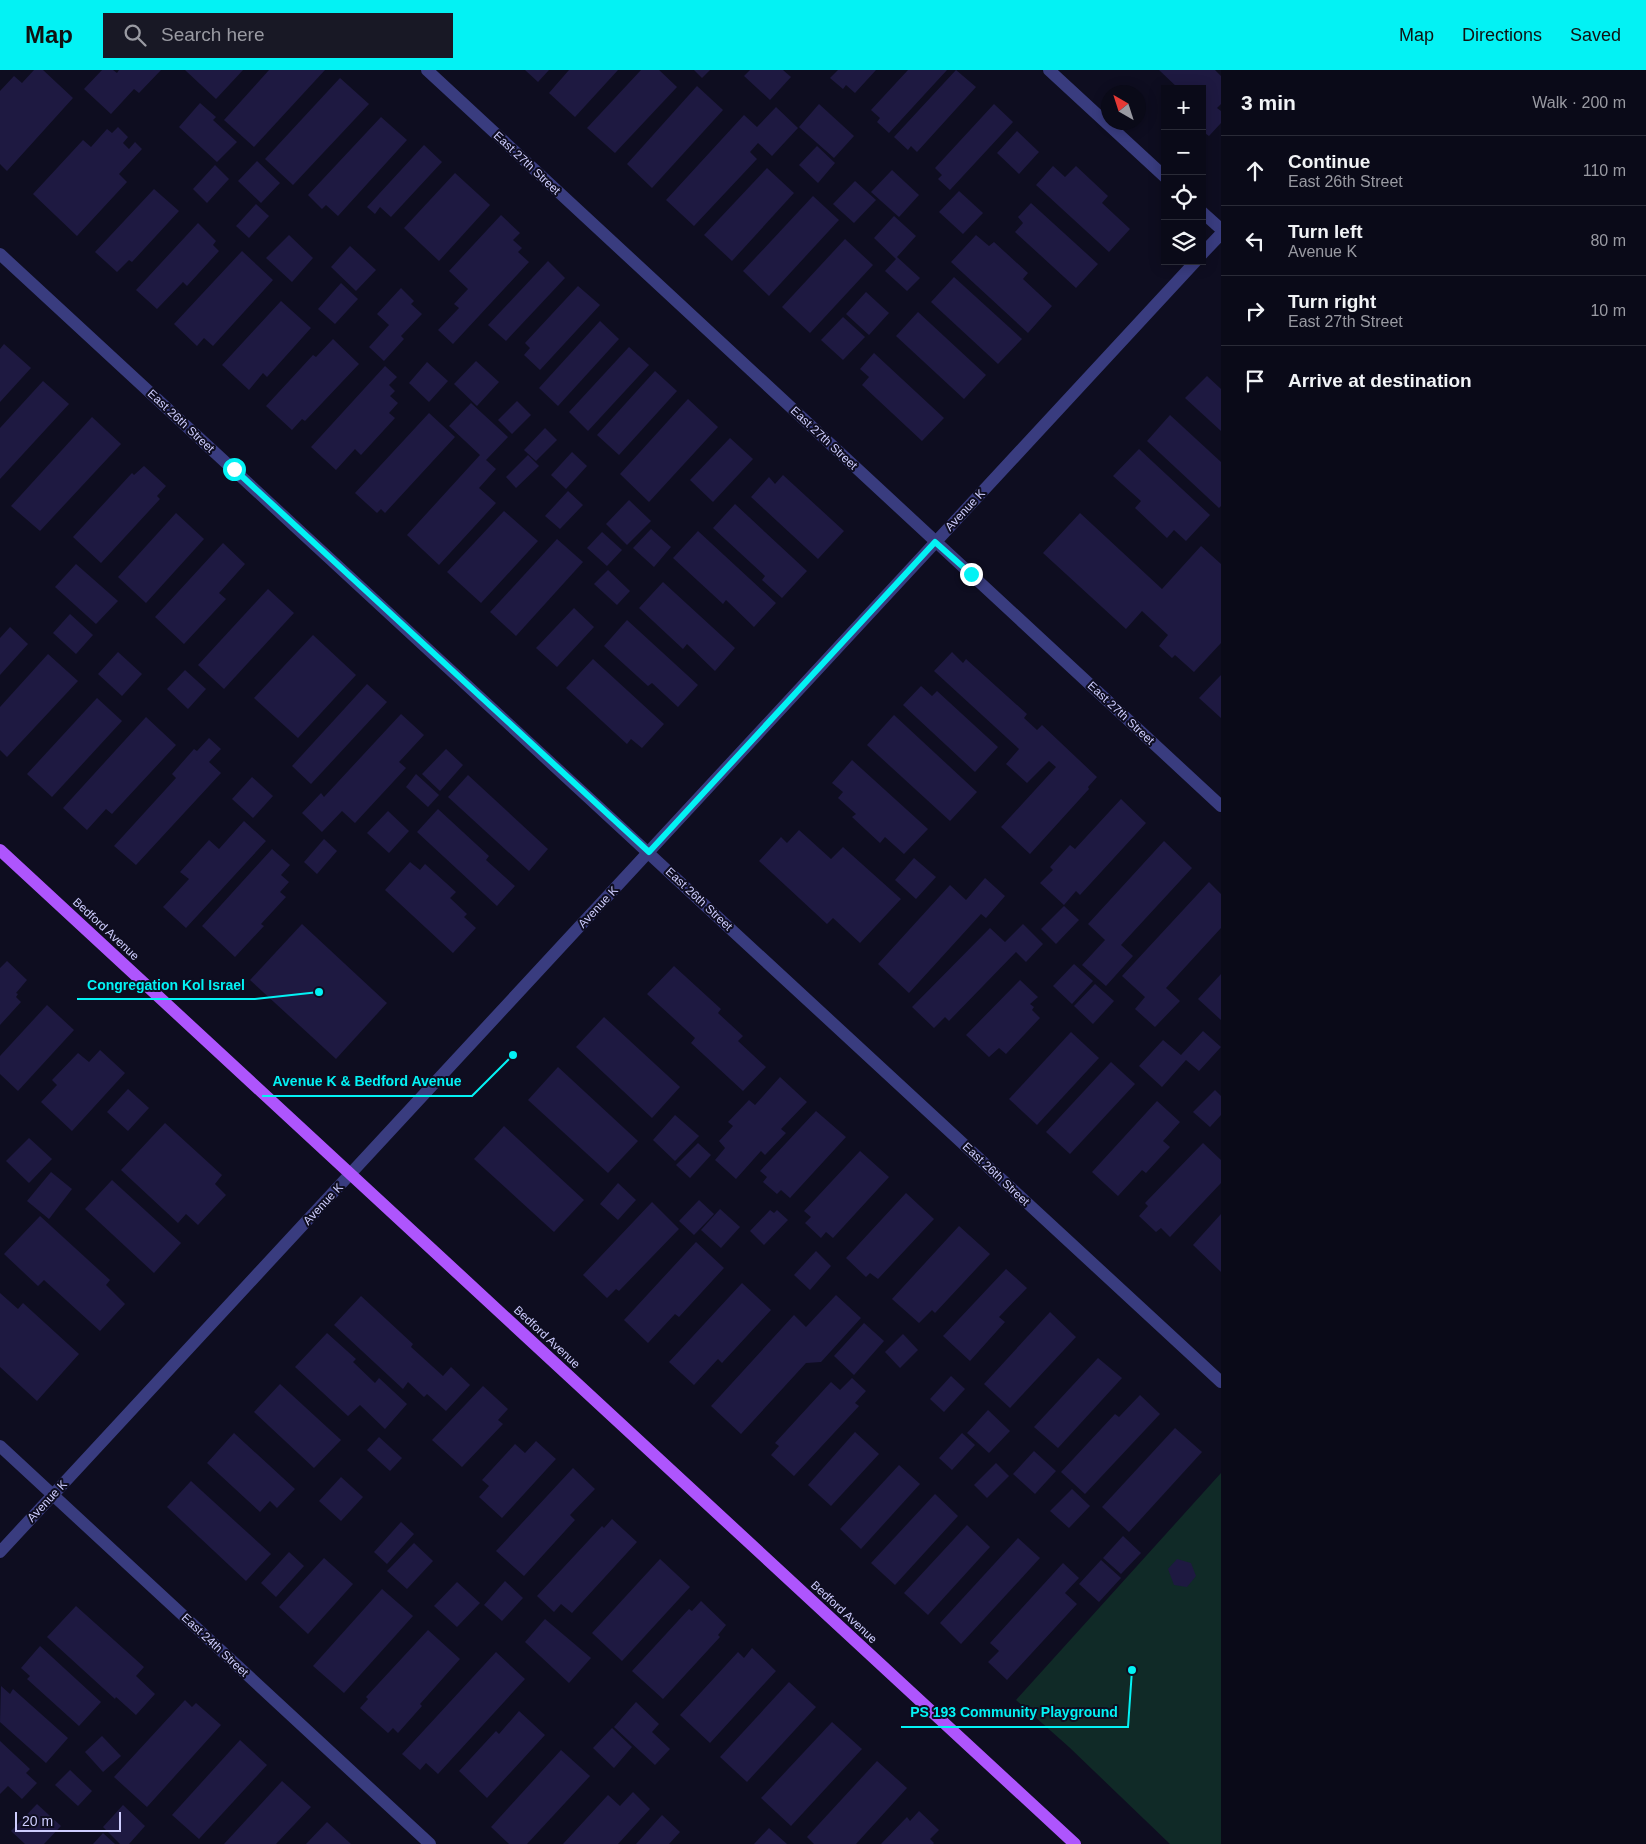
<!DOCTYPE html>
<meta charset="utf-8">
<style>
body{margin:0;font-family:Helvetica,sans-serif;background:#181825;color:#f1f3f6}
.controls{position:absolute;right:15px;top:15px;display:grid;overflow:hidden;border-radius:0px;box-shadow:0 2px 12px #0003}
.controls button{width:45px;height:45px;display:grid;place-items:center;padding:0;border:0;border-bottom:1px solid #2a2b37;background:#0a0a18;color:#f1f3f6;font:25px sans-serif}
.compass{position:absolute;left:1101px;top:15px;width:45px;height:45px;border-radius:50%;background:#0a0a18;box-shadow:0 2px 12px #0003;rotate:321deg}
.scale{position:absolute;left:15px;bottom:12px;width:106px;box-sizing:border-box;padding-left:5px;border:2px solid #cecdfe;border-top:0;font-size:14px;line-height:18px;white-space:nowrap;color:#cecdfe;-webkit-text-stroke:4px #0e0d20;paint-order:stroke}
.stop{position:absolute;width:15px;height:15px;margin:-11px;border:4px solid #03f2f4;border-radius:50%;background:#fff}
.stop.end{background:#03f2f4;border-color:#fff;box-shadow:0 1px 5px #0008}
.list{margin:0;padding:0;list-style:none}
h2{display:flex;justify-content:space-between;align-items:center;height:65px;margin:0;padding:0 20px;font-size:21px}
h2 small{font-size:16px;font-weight:400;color:#999aa2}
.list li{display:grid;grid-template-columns:32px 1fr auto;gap:15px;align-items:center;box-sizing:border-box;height:70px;padding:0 20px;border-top:1px solid #2a2b37}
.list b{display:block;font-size:19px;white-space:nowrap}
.list p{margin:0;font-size:16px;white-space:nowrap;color:#999aa2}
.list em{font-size:16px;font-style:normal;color:#999aa2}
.icon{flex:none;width:28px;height:28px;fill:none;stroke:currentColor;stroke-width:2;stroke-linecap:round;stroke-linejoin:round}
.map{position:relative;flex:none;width:1221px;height:1774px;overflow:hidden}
header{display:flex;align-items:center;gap:30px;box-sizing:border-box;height:70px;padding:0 25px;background:#03f2f4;color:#111}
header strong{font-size:24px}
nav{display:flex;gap:28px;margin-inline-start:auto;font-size:18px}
.search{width:350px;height:45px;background:#181825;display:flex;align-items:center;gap:12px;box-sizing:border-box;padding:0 18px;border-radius:0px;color:#999aa2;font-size:19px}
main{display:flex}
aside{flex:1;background:#0a0a18}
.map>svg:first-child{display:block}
.green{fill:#102a27}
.building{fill:#1e1941}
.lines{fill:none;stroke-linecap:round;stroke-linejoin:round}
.minor{stroke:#393c7f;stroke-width:12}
.major{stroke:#ae55fd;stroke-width:12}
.route{stroke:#03f2f4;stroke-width:6}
.labels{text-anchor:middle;stroke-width:4;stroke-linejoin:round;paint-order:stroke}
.street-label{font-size:12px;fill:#cecdfe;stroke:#0e0d20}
.leader{fill:none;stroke:#03f2f4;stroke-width:2}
.callout-dot{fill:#03f2f4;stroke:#0e0d20;stroke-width:2}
.callout-label{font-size:14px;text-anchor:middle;font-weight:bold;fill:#03f2f4;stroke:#0e0d20;stroke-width:4;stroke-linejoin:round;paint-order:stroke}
</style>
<header>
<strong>Map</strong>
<div class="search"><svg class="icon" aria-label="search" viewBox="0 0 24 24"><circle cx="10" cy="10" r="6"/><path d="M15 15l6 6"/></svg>Search here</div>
<nav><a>Map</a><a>Directions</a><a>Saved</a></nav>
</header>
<main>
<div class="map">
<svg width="1221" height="1774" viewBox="0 0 1221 1774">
<rect width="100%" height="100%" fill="#0e0d20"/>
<polygon class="green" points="1221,1403 1221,1774 1170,1774 1069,1677 1016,1630"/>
<g class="building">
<polygon points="34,0 43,0 73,28 7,101 0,94 0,21 14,6 22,13"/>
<polygon points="102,0 113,0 117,3 119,0 161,0 139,23 134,19 111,44 84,19"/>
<polygon points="185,0 243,0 216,29"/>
<polygon points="269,0 325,0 254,77 224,50"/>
<polygon points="525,0 549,0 538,12"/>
<polygon points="569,0 618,0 575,47 549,23"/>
<polygon points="641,0 659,0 677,17 615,83 587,58"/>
<polygon points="694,0 710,0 702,8"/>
<polygon points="750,0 783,0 791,7 770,30 744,6"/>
<polygon points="838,0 876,0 855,23 846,15 843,19 830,8"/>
<polygon points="908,0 947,0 889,63 877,52 880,48 871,40"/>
<polygon points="956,0 976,17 917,82 911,76 908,80 894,67"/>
<polygon points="1159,0 1215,0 1221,6 1221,34 1217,38 1221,41 1221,53 1209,66 1202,61 1202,19 1179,19"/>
<polygon points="340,8 369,34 293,115 265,89"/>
<polygon points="697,16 723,40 652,118 627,94"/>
<polygon points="200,33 216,47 213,50 237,72 217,92 179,57"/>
<polygon points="819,34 854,66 834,88 799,57"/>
<polygon points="994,34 1013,52 950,120 938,109 942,105 935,98"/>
<polygon points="776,37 798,58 772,86 758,73 750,82 757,89 694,156 666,130 744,45 757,57"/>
<polygon points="381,47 407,70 338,146 326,135 322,139 308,125"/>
<polygon points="118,57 128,67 123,73 129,79 135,72 142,79 119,104 127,112 77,166 33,124 83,70 91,77 107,59 112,63"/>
<polygon points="1017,61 1039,82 1019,104 997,83"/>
<polygon points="424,75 442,92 391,147 380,137 375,144 367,137"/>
<polygon points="817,76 835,93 818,113 799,95"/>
<polygon points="257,91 280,113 261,133 238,111"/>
<polygon points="215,95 229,109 207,133 193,119"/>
<polygon points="1053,96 1065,107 1076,96 1108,126 1102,133 1130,159 1109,182 1036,115"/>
<polygon points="767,98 794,123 732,191 704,165"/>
<polygon points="892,100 919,125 899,147 871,122"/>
<polygon points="455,103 490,135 439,191 404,158"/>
<polygon points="855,111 876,130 854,153 833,134"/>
<polygon points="154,119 179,141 132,192 129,190 117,202 95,182"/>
<polygon points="959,121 983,143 963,164 939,142"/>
<polygon points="813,126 839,150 769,226 743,201"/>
<polygon points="1031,133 1098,194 1076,218 1015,162 1023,153 1018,147"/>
<polygon points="256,134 269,146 249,168 236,156"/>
<polygon points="501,145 520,163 513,170 522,178 518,182 529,192 453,274 438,260 459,238 454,234 468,219 449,201"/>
<polygon points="894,146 916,166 897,187 920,208 907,221 885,201 896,189 874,168"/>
<polygon points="198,153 216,171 213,175 219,181 187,216 183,212 157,239 136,220"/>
<polygon points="289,165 313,188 292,212 266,188"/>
<polygon points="976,165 989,176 994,172 1028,203 1023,209 1052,236 1028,263 951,192"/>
<polygon points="845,169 873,195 810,263 782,237"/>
<polygon points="350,176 376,200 356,221 331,197"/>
<polygon points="242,181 273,210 213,276 204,268 197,276 174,254"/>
<polygon points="548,191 565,208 506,271 488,255"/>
<polygon points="954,207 1022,269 998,294 931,232"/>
<polygon points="341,213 358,229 335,254 318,239"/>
<polygon points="578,216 600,235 540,300 524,285 530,278 525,273"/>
<polygon points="401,218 414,231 411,234 422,244 401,266 404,269 384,291 369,277 389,255 377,244"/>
<polygon points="866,222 889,243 869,265 846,244"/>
<polygon points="281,231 311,258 267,307 263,303 249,320 222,295"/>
<polygon points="918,242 986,305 964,329 896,266"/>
<polygon points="843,247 865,267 843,290 821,270"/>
<polygon points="600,251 619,269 558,336 539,318"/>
<polygon points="333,269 359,294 305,351 302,349 292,360 266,336 313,285 316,287"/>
<polygon points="4,274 31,298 0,332 0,279"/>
<polygon points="629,277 649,295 588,361 569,342"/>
<polygon points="874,283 944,348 922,371 862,315 869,307 860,299"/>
<polygon points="476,291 499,312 477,336 454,314"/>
<polygon points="427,292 448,311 429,332 409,313"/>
<polygon points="385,296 397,307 389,315 395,321 390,326 398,333 389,343 395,348 361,385 355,379 336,400 311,377"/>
<polygon points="655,301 677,321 619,385 597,365"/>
<polygon points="1207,306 1221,319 1221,361 1185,328"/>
<polygon points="43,311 69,334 0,409 0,358"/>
<polygon points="688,329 718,357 649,432 620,404"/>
<polygon points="517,331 531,345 512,364 498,350"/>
<polygon points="471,333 508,367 486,390 496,399 479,418 496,433 439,495 407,465 480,385 449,356"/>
<polygon points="429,343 455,367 385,443 381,439 377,443 355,423"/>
<polygon points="1170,345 1221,392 1221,436 1219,438 1147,371"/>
<polygon points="92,347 121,374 40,461 11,436"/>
<polygon points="545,358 557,370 536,391 524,380"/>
<polygon points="730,368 753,389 713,432 690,410"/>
<polygon points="1139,379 1210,445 1186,471 1174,460 1167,468 1135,438 1141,431 1113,406"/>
<polygon points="572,382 587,396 566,419 551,405"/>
<polygon points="528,385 539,396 516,418 506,407"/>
<polygon points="144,396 166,416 157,426 160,429 101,493 73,467 132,403 134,405"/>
<polygon points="783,405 844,461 818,489 751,427 769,407 775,414"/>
<polygon points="568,421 583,435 560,459 545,446"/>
<polygon points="629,430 651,451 627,475 606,454"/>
<polygon points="735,434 807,501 782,528 762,510 765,506 713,458"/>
<polygon points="504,441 538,471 481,533 447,502"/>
<polygon points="176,443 204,469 146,533 118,507"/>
<polygon points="1080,443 1162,519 1201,476 1221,494 1221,573 1194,602 1175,585 1172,588 1159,576 1168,565 1142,541 1126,559 1043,483"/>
<polygon points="651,459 671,477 654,497 633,478"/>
<polygon points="698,461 776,533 754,557 726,530 723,534 673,488"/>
<polygon points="602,462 622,480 607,496 587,478"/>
<polygon points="557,469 583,492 516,566 490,542"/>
<polygon points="223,473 245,494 219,523 226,529 184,574 155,547"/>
<polygon points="76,494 118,531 96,554 55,517"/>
<polygon points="608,500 630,521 617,535 594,514"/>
<polygon points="663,512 735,578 715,601 687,574 683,579 639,538"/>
<polygon points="268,519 294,543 224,619 198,595"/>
<polygon points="574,538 594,557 557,597 536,578"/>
<polygon points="70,544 93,565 76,584 53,563"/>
<polygon points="627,550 698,615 678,637 652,613 648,616 604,576"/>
<polygon points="10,557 28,574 0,605 0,568"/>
<polygon points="313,565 356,605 298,668 254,628"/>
<polygon points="118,582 142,604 122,626 98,604"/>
<polygon points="952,582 963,593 966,589 1027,644 1024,648 1037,660 1042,655 1097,707 1088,717 1089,719 1030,784 1001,757 1056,697 1049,691 1027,713 1006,694 1019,679 934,601"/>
<polygon points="48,584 78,611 7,687 0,680 0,637"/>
<polygon points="593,589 664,654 642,678 631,669 627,674 566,618"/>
<polygon points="185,600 206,619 188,639 167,619"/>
<polygon points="1221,605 1221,648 1199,628"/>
<polygon points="367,614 387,632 311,714 292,696"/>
<polygon points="921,616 932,626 937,621 998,677 975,702 903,635"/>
<polygon points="97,628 122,651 52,727 27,704"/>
<polygon points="401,644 424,665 399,692 406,698 355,753 342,741 322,762 302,743 321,723 324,727"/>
<polygon points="894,645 977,722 950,751 867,675"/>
<polygon points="146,647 176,675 112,744 106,739 87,760 63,738"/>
<polygon points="209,668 221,679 209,692 221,703 136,795 114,776 176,708 172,704 194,679 197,681"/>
<polygon points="446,679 463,695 440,721 422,704"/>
<polygon points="852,690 928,759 904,784 885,767 880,773 852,747 856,744 838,728 843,722 832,713"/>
<polygon points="416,704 439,725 428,737 406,717"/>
<polygon points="468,705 548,779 529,801 448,727"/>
<polygon points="252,707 273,726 253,748 232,729"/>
<polygon points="1121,729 1146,753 1080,825 1076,821 1064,835 1040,813 1053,800 1050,797 1070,775 1075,779"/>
<polygon points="438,739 489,786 486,790 515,816 497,836 417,762"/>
<polygon points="388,741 409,761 389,783 367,763"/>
<polygon points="244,751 266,771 186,858 163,837 189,809 180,802 209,770 219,779"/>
<polygon points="799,760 831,789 843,777 901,829 860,873 833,848 827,854 759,791 781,767 787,773"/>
<polygon points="324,769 337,781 317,804 304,792"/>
<polygon points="1164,771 1192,798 1121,875 1133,886 1106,916 1082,895 1105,870 1088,854"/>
<polygon points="272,779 290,795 281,805 289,812 280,822 286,827 261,854 264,856 235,887 202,856"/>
<polygon points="914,788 936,807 916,829 895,810"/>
<polygon points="410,792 420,800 425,794 456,822 450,828 467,844 464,847 476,858 453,883 385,820"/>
<polygon points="985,808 1005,826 986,848 981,844 909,923 878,894 950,815 966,830"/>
<polygon points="1209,812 1221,824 1221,858 1166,918 1180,931 1155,957 1135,939 1145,927 1122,906"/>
<polygon points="1064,836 1079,850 1056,874 1041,859"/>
<polygon points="302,854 387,933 336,989 250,910"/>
<polygon points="1023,854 1043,874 1026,892 1016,882 949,951 945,947 934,958 912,937 990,858 1005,872"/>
<polygon points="7,891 27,910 16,923 18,924 16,927 21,932 0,955 0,898"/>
<polygon points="1074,894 1093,911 1072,934 1053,916"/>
<polygon points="674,896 721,939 718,943 743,966 738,971 766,997 743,1021 691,973 695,968 647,924"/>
<polygon points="1221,904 1221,950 1198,929"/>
<polygon points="1020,910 1038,927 1030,934 1034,937 1032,940 1040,948 1006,984 999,978 989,987 966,965"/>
<polygon points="1095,914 1114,931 1093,954 1074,936"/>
<polygon points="47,935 74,960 18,1021 0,1004 0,986"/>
<polygon points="604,947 680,1017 652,1048 576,977"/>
<polygon points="1203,961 1221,977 1199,1001 1186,990 1162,1017 1139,996 1163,970 1181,985"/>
<polygon points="1071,962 1099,988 1037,1055 1009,1029"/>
<polygon points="100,980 125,1003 72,1061 41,1032 57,1015 52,1010 78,983 89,992"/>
<polygon points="1111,992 1135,1014 1070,1084 1046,1062"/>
<polygon points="558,997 638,1071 608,1103 528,1030"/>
<polygon points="780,1007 807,1032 781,1059 786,1063 765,1085 761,1081 736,1109 715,1090 725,1078 719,1071 733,1056 728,1052 749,1030 755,1035"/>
<polygon points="128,1019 149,1038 128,1061 107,1042"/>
<polygon points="1215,1020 1221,1026 1221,1045 1210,1057 1193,1042"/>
<polygon points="1157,1031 1180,1052 1163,1071 1170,1077 1146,1103 1142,1100 1118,1126 1092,1102"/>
<polygon points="816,1041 846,1067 790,1128 781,1120 777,1124 763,1112 767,1107 760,1101"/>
<polygon points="675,1045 699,1066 675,1091 653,1070"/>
<polygon points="165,1053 222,1105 215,1114 226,1125 198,1155 186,1144 178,1153 121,1100"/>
<polygon points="504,1056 584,1130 554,1162 474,1089"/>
<polygon points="29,1068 52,1089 29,1113 6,1091"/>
<polygon points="698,1073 711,1085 690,1108 676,1095"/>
<polygon points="1203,1073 1221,1090 1221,1113 1170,1167 1161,1158 1156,1162 1139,1146 1148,1136 1145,1133"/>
<polygon points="860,1081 889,1107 833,1168 826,1162 821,1168 805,1153 811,1147 804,1141"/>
<polygon points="51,1102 72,1119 49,1149 27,1131"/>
<polygon points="112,1110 181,1173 154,1203 85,1139"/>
<polygon points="618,1113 636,1130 618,1150 600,1134"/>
<polygon points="906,1123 934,1149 878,1209 870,1203 866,1207 846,1188"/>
<polygon points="699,1130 714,1144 694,1165 679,1151"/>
<polygon points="652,1132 679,1159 619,1221 616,1219 607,1228 583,1205"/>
<polygon points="720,1139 740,1157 721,1178 701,1160"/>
<polygon points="770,1140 774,1143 777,1140 788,1150 764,1175 750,1161"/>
<polygon points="1221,1144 1221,1202 1193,1175"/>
<polygon points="40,1146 110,1210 106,1215 125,1234 100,1261 44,1210 38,1216 4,1184"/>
<polygon points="959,1156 990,1184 935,1243 932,1240 919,1253 892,1229"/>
<polygon points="696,1172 724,1198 679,1247 675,1244 648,1273 624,1250"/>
<polygon points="816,1181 831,1196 810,1220 794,1205"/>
<polygon points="1006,1199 1027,1218 999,1247 1005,1252 970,1291 943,1266"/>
<polygon points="742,1213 771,1240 722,1293 718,1289 694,1315 669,1292"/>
<polygon points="0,1223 18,1239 23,1233 79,1284 37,1331 0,1297"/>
<polygon points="836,1225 861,1248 821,1292 806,1293 741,1364 711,1336 794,1245 806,1257"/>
<polygon points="361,1226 413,1274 411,1277 443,1306 451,1297 470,1315 446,1341 427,1324 424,1327 408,1312 403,1319 334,1255"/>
<polygon points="1050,1242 1076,1267 1010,1338 984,1314"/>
<polygon points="864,1253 884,1271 854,1305 834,1286"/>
<polygon points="327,1263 356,1289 353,1292 375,1313 379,1308 407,1334 385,1359 360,1335 348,1346 295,1297"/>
<polygon points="903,1264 918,1280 900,1298 885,1282"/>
<polygon points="1098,1288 1122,1308 1058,1378 1034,1357"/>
<polygon points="951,1306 965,1319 944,1342 930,1329"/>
<polygon points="852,1308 866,1321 855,1333 859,1336 794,1406 771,1385 779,1376 775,1373 831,1312 840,1320"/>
<polygon points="280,1314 341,1370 314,1398 254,1342"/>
<polygon points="483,1316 508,1339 498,1350 503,1354 462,1397 432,1370"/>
<polygon points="1140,1325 1160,1344 1085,1424 1061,1402 1115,1344 1119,1347"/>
<polygon points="988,1340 1010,1361 989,1383 967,1363"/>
<polygon points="1175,1358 1202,1382 1129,1462 1102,1437"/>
<polygon points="855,1362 879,1384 831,1436 808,1415"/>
<polygon points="234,1363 295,1419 277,1438 270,1431 260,1442 207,1393"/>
<polygon points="962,1363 975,1375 952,1400 939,1388"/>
<polygon points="379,1367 402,1388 390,1401 367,1380"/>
<polygon points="536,1371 556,1389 502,1448 479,1427 489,1416 482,1410 515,1374 525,1383"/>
<polygon points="1034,1381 1056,1401 1035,1424 1013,1404"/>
<polygon points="996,1393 1009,1406 987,1428 974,1415"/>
<polygon points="899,1395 920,1414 861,1479 840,1459"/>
<polygon points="573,1398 595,1419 570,1445 575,1450 524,1506 496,1481"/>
<polygon points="341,1407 363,1427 341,1451 319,1431"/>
<polygon points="191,1411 271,1484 246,1511 167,1437"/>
<polygon points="1072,1419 1090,1436 1069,1458 1050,1441"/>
<polygon points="935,1424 958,1446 895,1515 871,1493"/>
<polygon points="612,1449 637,1472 572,1543 561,1534 554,1542 537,1526 602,1456 604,1458"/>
<polygon points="401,1452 414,1464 387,1494 374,1482"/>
<polygon points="967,1455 990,1477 928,1545 904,1523"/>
<polygon points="1123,1466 1141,1483 1121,1504 1103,1488"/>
<polygon points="1018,1468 1040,1488 961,1574 940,1553"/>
<polygon points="414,1473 433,1491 407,1519 387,1501"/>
<polygon points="289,1482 304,1496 276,1527 261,1513"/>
<polygon points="324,1488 353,1514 308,1564 279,1537"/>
<polygon points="660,1489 690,1517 622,1591 592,1563"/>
<polygon points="1177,1489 1191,1493 1196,1506 1187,1517 1174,1515 1168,1499"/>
<polygon points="1101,1490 1121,1508 1099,1532 1079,1514"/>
<polygon points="1063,1493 1079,1508 1065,1523 1077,1534 1007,1610 988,1592 999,1581 990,1573"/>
<polygon points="505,1511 523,1528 502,1551 484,1535"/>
<polygon points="457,1512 480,1533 457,1557 434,1536"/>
<polygon points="382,1519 413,1546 344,1623 313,1596"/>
<polygon points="701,1531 726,1555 718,1565 720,1567 663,1629 632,1601 689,1539 692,1541"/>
<polygon points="76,1536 144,1597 136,1606 155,1624 136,1645 116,1627 115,1629 47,1567"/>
<polygon points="545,1549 591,1588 569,1613 525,1572"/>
<polygon points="428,1560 460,1589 420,1634 422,1636 398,1663 393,1658 388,1663 360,1638 368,1629 366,1627"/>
<polygon points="40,1576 101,1632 79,1656 27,1609 30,1606 21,1598"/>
<polygon points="752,1578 776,1601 710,1673 680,1645 738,1582 744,1588"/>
<polygon points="496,1582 525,1609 438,1704 426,1693 420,1700 402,1684"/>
<polygon points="789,1612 816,1637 747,1712 720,1687"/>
<polygon points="1,1616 10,1624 13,1619 68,1668 46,1693 0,1652"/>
<polygon points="185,1630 192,1637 196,1633 221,1655 147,1737 114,1707"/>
<polygon points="636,1632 659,1654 652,1662 670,1679 655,1695 614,1657"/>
<polygon points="519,1641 545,1665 487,1728 459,1701 496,1661 499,1664"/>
<polygon points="832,1652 862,1679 791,1756 761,1728"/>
<polygon points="612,1658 632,1677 614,1698 593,1678"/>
<polygon points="102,1666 121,1686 103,1702 85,1682"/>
<polygon points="240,1670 267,1695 199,1769 172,1745"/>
<polygon points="0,1671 30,1699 26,1703 37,1713 22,1729 8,1716 0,1724"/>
<polygon points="561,1680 590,1706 527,1774 509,1774 491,1757"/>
<polygon points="877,1691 907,1718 856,1774 814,1774 807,1767"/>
<polygon points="70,1700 92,1721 78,1736 55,1715"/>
<polygon points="282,1711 311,1737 276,1774 224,1774"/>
<polygon points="633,1722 650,1739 618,1774 563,1774 608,1725 620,1736"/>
<polygon points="37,1734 61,1756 44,1774 25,1774 11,1761"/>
<polygon points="123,1735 145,1756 129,1774 120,1774 103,1757"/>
<polygon points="919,1741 939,1760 930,1769 934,1773 933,1774 881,1774 907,1747 910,1751"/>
<polygon points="662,1745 680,1762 669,1774 636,1774"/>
<polygon points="327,1752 351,1774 306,1774"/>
<polygon points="769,1758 787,1774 754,1774"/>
<polygon points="103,1763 115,1774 93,1774"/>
</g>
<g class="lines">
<g class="minor">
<polyline points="427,0 1221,736"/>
<polyline points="1049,0 1165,107"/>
<polyline points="1202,142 1221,159"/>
<polyline points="0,184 1221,1312"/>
<polyline points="1202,184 1221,164"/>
<polyline points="0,1376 430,1774"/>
<polyline points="0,1482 1196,191"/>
</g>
<polyline class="major" points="0,780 1075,1774"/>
</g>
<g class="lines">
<polyline class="route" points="234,399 649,782 935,472 971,504"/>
</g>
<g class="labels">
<g class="street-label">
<text transform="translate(527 93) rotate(43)" y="4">East 27th Street</text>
<text transform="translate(181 351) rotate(43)" y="4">East 26th Street</text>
<text transform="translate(824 368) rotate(43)" y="4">East 27th Street</text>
<text transform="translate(965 440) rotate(-47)" y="4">Avenue K</text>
<text transform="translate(1121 643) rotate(43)" y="4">East 27th Street</text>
<text transform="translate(699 829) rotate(43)" y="4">East 26th Street</text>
<text transform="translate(598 837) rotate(-47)" y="4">Avenue K</text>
<text transform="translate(106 859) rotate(43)" y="4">Bedford Avenue</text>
<text transform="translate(996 1104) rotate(43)" y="4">East 26th Street</text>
<text transform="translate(323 1134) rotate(-47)" y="4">Avenue K</text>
<text transform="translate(547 1267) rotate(43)" y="4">Bedford Avenue</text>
<text transform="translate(47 1431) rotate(-47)" y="4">Avenue K</text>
<text transform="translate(844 1542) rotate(43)" y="4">Bedford Avenue</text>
<text transform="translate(215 1575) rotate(43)" y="4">East 24th Street</text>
</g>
</g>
<path class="leader" d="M319 922L255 929H77M513 985L472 1026H262M1132 1600L1128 1657H901"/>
<g class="callout-dot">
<circle cx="319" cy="922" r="5"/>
<circle cx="513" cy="985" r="5"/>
<circle cx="1132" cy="1600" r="5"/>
</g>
<g class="callout-label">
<text x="166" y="920">Congregation Kol Israel</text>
<text x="367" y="1016">Avenue K &amp; Bedford Avenue</text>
<text x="1014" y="1647">PS 193 Community Playground</text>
</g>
</svg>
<div class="controls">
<button>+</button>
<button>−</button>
<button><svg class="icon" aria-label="locate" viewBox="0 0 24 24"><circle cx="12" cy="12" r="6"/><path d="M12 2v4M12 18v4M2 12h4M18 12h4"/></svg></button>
<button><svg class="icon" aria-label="layers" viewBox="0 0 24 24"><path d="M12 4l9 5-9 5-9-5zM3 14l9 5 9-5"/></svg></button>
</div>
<svg class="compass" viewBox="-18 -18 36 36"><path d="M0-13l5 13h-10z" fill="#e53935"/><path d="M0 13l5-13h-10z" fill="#999aa2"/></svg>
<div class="scale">20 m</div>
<div class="stop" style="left:234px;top:399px"></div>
<div class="stop end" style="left:971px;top:504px"></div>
</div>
<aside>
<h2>3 min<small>Walk · 200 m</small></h2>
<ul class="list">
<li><svg class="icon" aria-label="ahead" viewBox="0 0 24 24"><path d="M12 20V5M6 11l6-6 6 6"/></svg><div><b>Continue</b><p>East 26th Street</p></div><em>110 m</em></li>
<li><svg class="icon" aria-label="left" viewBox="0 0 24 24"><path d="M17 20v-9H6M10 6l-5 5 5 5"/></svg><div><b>Turn left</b><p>Avenue K</p></div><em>80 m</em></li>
<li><svg class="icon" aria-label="right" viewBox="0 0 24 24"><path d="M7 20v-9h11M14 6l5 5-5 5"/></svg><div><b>Turn right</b><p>East 27th Street</p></div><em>10 m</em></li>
<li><svg class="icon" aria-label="arrive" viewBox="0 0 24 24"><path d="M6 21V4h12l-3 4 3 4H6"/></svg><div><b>Arrive at destination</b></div></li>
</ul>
</aside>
</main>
